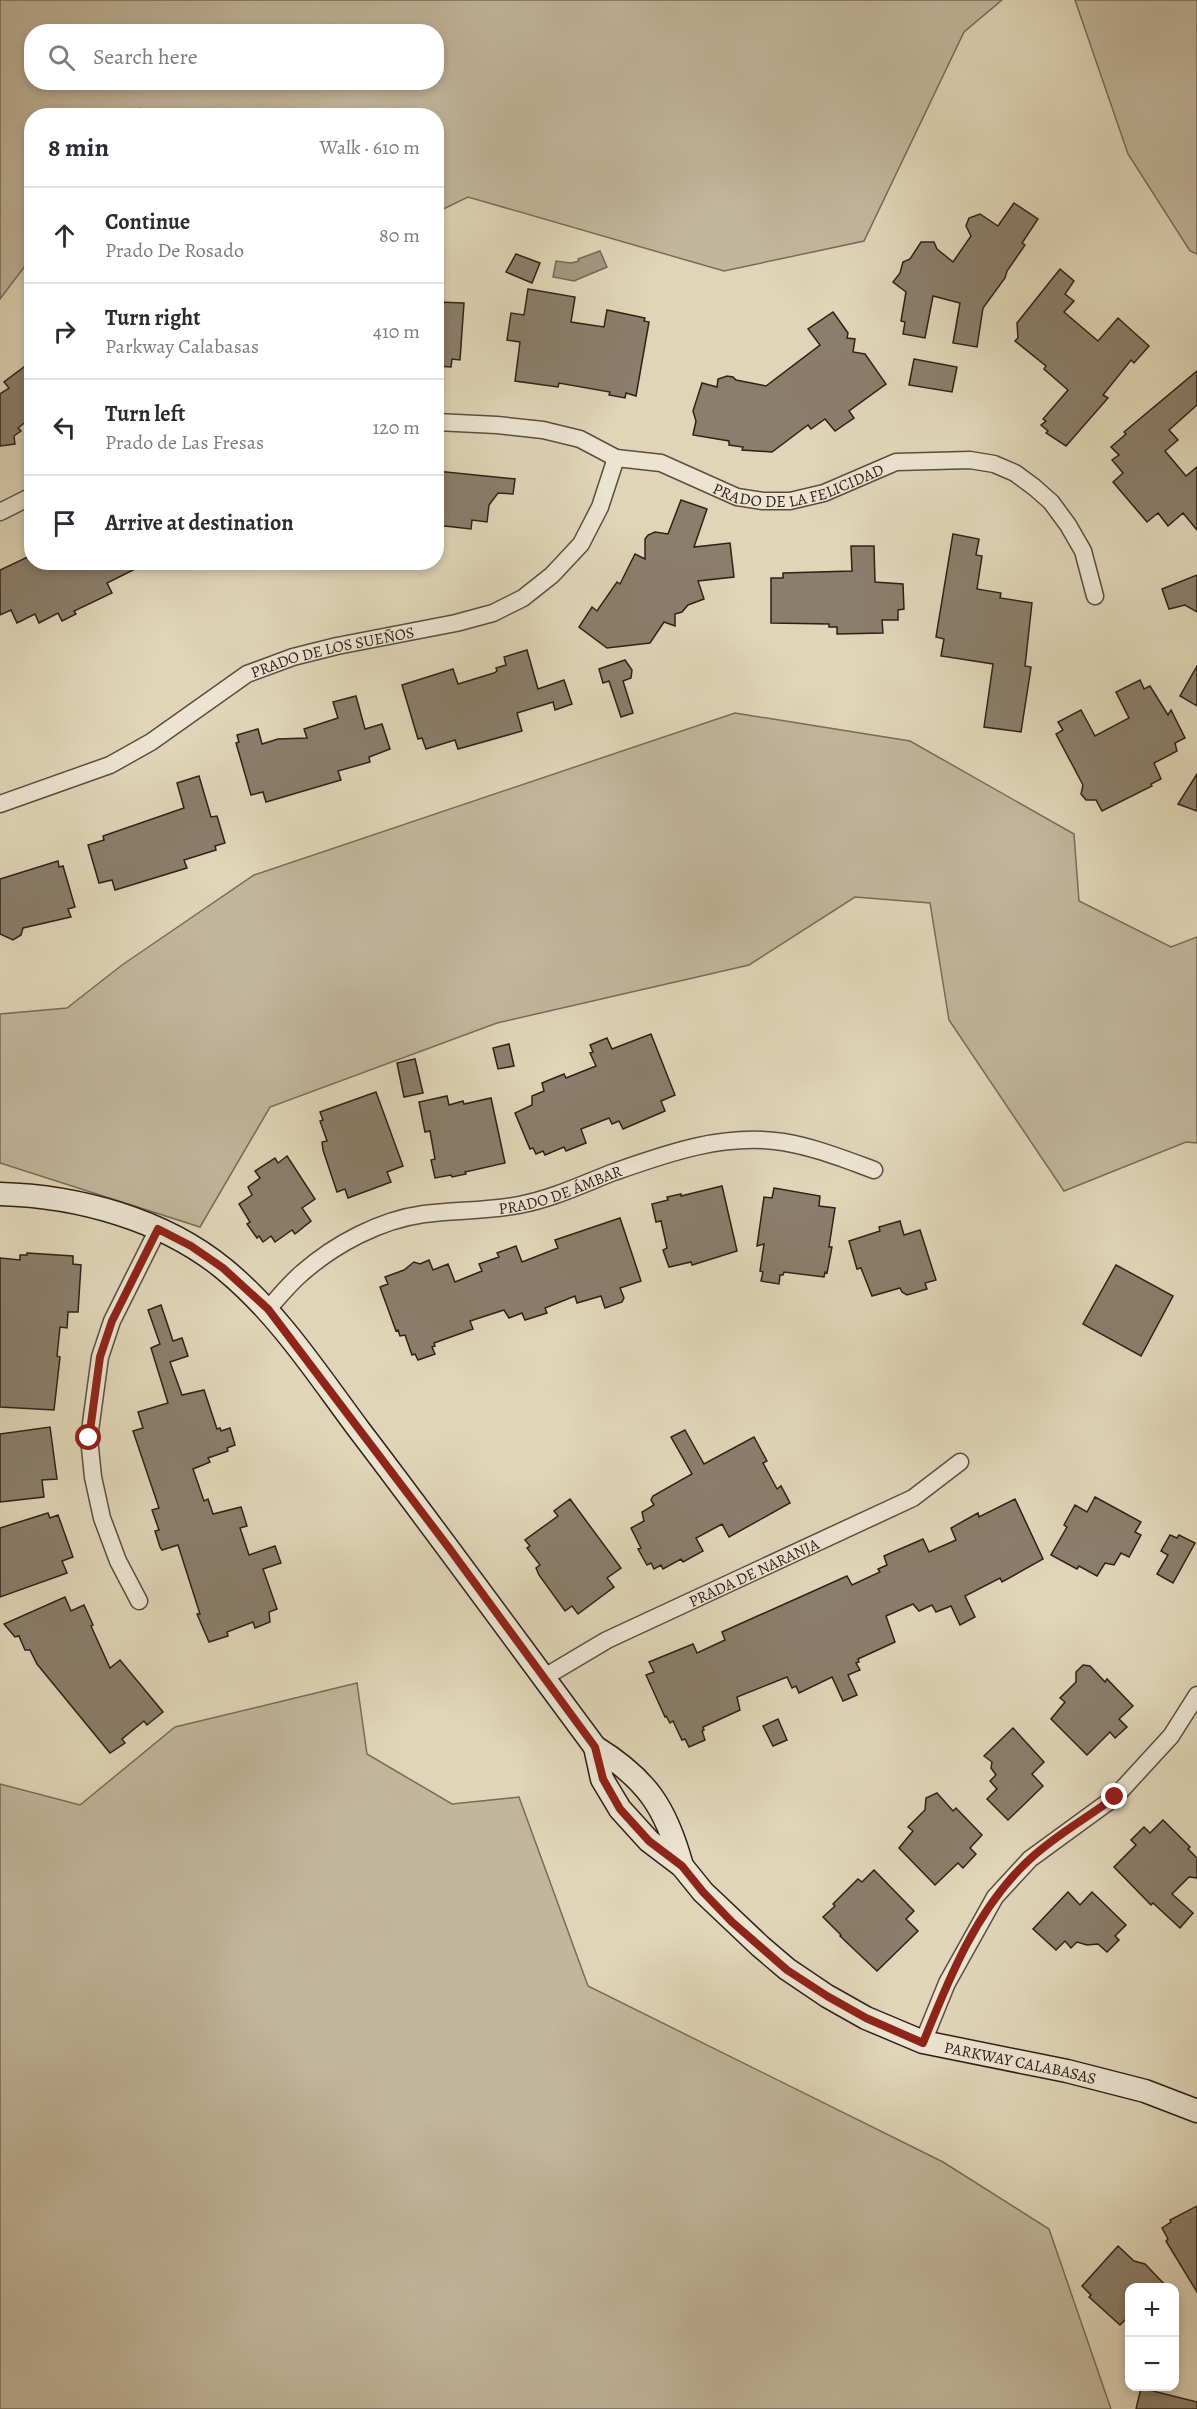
<!DOCTYPE html>
<meta charset="utf-8">
<style>
body{margin:0;font-family:Alegreya,serif;background:#f7f7f7;color:#2b2b33}
.controls{position:absolute;right:18px;bottom:18px;display:grid;overflow:hidden;border-radius:12px;box-shadow:0 3px 9px #0003}
.controls button{width:54px;height:54px;display:grid;place-items:center;padding:0;border:0;border-bottom:2px solid #e1e1e2;background:#fff;color:#2b2b33;font:30px sans-serif}
.stop{position:absolute;width:18px;height:18px;margin:-14px;border:4px solid #8f2418;border-radius:50%;background:#fff}
.stop.end{background:#8f2418;border-color:#fff;box-shadow:0 2px 6px #0008}
.list{margin:0;padding:0;list-style:none}
h2{display:flex;justify-content:space-between;align-items:center;height:78px;margin:0;padding:0 24px;font-size:26px}
h2 small{font-size:20px;font-weight:400;color:#7c7c81}
.list li{display:grid;grid-template-columns:39px 1fr auto;gap:18px;align-items:center;box-sizing:border-box;height:96px;padding:0 24px;border-top:2px solid #e1e1e2}
.list b{display:block;font-size:22px;white-space:nowrap}
.list p{margin:0;font-size:20px;white-space:nowrap;color:#7c7c81}
.list em{font-size:20px;font-style:normal;color:#7c7c81}
.icon{flex:none;width:33px;height:33px;fill:none;stroke:currentColor;stroke-width:2;stroke-linecap:round;stroke-linejoin:round}
.map{position:relative;flex:none;width:1197px;height:2409px;overflow:hidden}
.search{position:absolute;background:#fff;box-shadow:0 3px 9px #0003;left:24px;top:24px;width:420px;height:66px;display:flex;align-items:center;gap:15px;box-sizing:border-box;padding:0 21px;border-radius:24px;color:#7c7c81;font-size:22px}
.panel{position:absolute;background:#fff;box-shadow:0 3px 9px #0003;left:24px;top:108px;width:420px;height:462px;border-radius:24px}
.map>svg:first-child{display:block}
.green{fill:#c2b69d;stroke:#786b5a;stroke-width:1.5;fill-rule:evenodd}
.water{fill:#a49782;stroke:#756758;stroke-width:1.5}
.building{fill:#8b7e6b;stroke:#2f2018;stroke-width:1.5}
.lines{fill:none;stroke-linecap:round;stroke-linejoin:round}
.street-casing{stroke:#5b4d40;stroke-width:19}
.secondary-casing{stroke:#2f2018;stroke-width:25}
.street{stroke:#ebe4d1;stroke-width:16}
.secondary{stroke:#ebe4d1;stroke-width:22}
.route{stroke:#8f2418;stroke-width:8}
.labels{text-anchor:middle;stroke-width:4.5;stroke-linejoin:round;paint-order:stroke}
.street-label{font-size:16px;fill:#2f2018;stroke:#ebe4d1}
</style>
<div class="map">
<svg width="1197" height="2409" viewBox="0 0 1197 2409">
<rect width="100%" height="100%" fill="#e0d5b8"/>
<filter id="stains"><feTurbulence type="fractalNoise" baseFrequency=".00333" numOctaves="4"/><feColorMatrix values="0 0 0 0 .2 0 0 0 0 .09 0 0 0 0 .02 0 0 0 .5 -.17"/></filter>
<radialGradient id="worn" r=".72"><stop offset=".6" stop-color="#630" stop-opacity="0"/><stop offset="1" stop-color="#630" stop-opacity=".3"/></radialGradient>
<g class="green">
<path d="M 0,0 L 1002,0 L 964,32 L 864,241 L 724,271 L 468,197 L 437,212 L 436,116 L 147,116 L 140,108 L 128,115 L 32,116 L 31,258 L 0,299 ZM 32,32 L 436,32 L 436,82 L 32,82 Z"/>
<polygon points="1075,0 1197,0 1197,254 1190,251 1128,154"/>
<polygon points="735,713 910,741 1074,834 1079,901 1171,947 1197,937 1197,1143 1186,1142 1064,1191 949,1020 930,903 855,897 749,965 497,1023 270,1107 200,1227 0,1163 0,1014 67,1008 122,965 254,875"/>
<polygon points="357,1683 367,1754 452,1804 519,1797 588,1986 943,2162 1049,2229 1111,2409 0,2409 0,1784 80,1805 175,1727"/>
</g>
<polygon class="water" points="600,251 607,267 574,281 553,277 556,261 571,263 579,261 578,259"/>
<g class="building">
<polygon points="1014,203 1038,219 1022,243 1025,245 1007,271 1005,278 983,308 977,347 953,343 960,303 933,296 925,338 903,334 905,322 901,321 906,292 893,282 900,273 903,262 910,259 921,242 934,242 937,249 953,262 971,236 966,226 969,218 980,214 998,226"/>
<polygon points="516,254 540,263 532,283 506,272"/>
<polygon points="1060,269 1074,281 1065,294 1074,301 1064,312 1098,341 1118,318 1149,346 1134,363 1131,360 1103,395 1108,398 1066,446 1046,433 1048,431 1041,425 1046,421 1043,419 1068,390 1044,369 1046,366 1015,341 1018,338 1017,323"/>
<polygon points="528,289 575,297 571,322 604,327 607,310 645,318 644,321 649,322 636,396 626,393 625,398 609,395 610,392 559,383 558,387 515,381 520,342 507,340 511,313 524,315"/>
<polygon points="436,302 464,303 460,360 452,359 451,367 436,366"/>
<polygon points="833,312 848,333 847,338 855,339 853,352 865,354 886,384 849,411 854,418 835,431 825,419 811,429 808,425 772,452 742,450 743,447 729,445 729,441 693,435 696,421 693,411 702,383 717,387 718,379 727,376 733,377 736,380 766,386 820,345 808,329"/>
<polygon points="914,359 957,367 952,392 909,385"/>
<polygon points="32,361 32,417 18,428 21,431 14,436 15,444 0,446 0,394 9,388 4,382"/>
<polygon points="1197,371 1197,405 1169,430 1178,440 1165,451 1186,476 1197,467 1197,530 1183,513 1168,526 1158,513 1147,522 1113,482 1123,473 1112,460 1119,455 1111,447 1126,434 1124,432"/>
<polygon points="436,471 515,479 513,494 498,493 489,505 487,522 472,520 471,529 436,525"/>
<polygon points="681,500 707,509 694,547 730,543 734,577 698,581 704,599 688,605 682,612 675,614 675,626 664,622 650,643 607,648 579,627 592,607 597,611 617,582 620,584 635,554 645,559 645,539 648,535 655,532 668,534"/>
<polygon points="953,534 979,539 976,555 982,556 977,589 1001,593 1000,598 1032,603 1025,666 1031,667 1030,674 1021,732 984,727 993,664 941,656 944,639 936,637"/>
<polygon points="851,546 874,546 875,582 903,584 904,609 898,610 898,620 882,620 883,633 837,634 837,627 829,627 829,624 771,623 771,578 783,578 783,573 852,571"/>
<polygon points="32,555 32,562 149,562 107,583 112,593 74,611 76,614 62,621 58,613 39,623 35,614 17,623 11,610 0,615 0,570"/>
<polygon points="1197,575 1197,612 1185,605 1169,609 1162,589"/>
<polygon points="527,650 538,689 564,680 572,704 555,710 553,702 517,713 522,731 458,749 455,740 426,749 422,738 418,739 402,685 453,669 458,684 494,673 497,671 496,668 506,665 504,657"/>
<polygon points="625,660 632,670 631,678 623,681 633,713 621,717 609,681 603,683 599,669"/>
<polygon points="1197,666 1197,706 1180,696"/>
<polygon points="1140,680 1144,689 1150,686 1168,715 1171,710 1185,738 1175,743 1177,751 1154,763 1161,779 1151,784 1152,786 1102,811 1096,800 1086,800 1081,794 1083,785 1056,734 1063,730 1058,722 1081,710 1095,736 1129,718 1116,692"/>
<polygon points="356,696 365,729 382,724 390,749 369,757 370,762 338,771 341,780 266,802 263,792 251,795 236,743 239,742 237,735 258,729 262,744 278,739 307,738 304,729 338,718 333,702"/>
<polygon points="1197,774 1197,811 1178,804"/>
<polygon points="199,776 211,817 217,816 225,843 215,846 216,850 184,860 187,868 115,890 112,880 99,883 88,845 104,840 103,836 184,808 177,783"/>
<polygon points="58,861 59,867 63,866 75,907 68,909 71,917 23,928 21,935 13,940 0,934 0,879"/>
<polygon points="651,1034 675,1095 661,1101 665,1111 623,1129 619,1121 612,1124 609,1118 581,1129 586,1143 566,1151 564,1147 545,1155 543,1151 536,1154 533,1148 530,1149 515,1113 532,1105 532,1096 544,1091 542,1083 564,1074 566,1078 596,1066 590,1053 593,1052 590,1045 607,1038 612,1049"/>
<polygon points="509,1044 514,1066 498,1069 493,1048"/>
<polygon points="415,1059 423,1093 404,1097 397,1063"/>
<polygon points="376,1092 403,1166 387,1172 391,1182 348,1198 345,1189 337,1192 323,1150 322,1142 327,1141 320,1121 323,1120 320,1112"/>
<polygon points="447,1096 449,1105 463,1101 464,1104 491,1098 505,1163 465,1172 466,1174 452,1177 451,1175 435,1178 431,1160 435,1159 430,1131 425,1132 419,1102"/>
<polygon points="287,1156 315,1199 302,1208 311,1221 295,1234 292,1230 275,1242 271,1236 263,1242 259,1236 257,1238 247,1224 250,1222 239,1204 252,1195 248,1187 260,1178 255,1171 275,1158 278,1163"/>
<polygon points="722,1186 737,1251 692,1265 691,1262 669,1267 663,1250 667,1248 661,1221 656,1222 652,1204 668,1200 667,1197 681,1194 681,1196"/>
<polygon points="774,1188 820,1196 819,1206 835,1208 829,1247 832,1247 827,1273 825,1272 824,1277 784,1272 783,1275 780,1275 779,1284 761,1281 763,1272 760,1271 764,1244 757,1246 764,1197 772,1198"/>
<polygon points="620,1218 641,1281 620,1288 624,1298 622,1302 605,1308 601,1296 577,1303 575,1296 545,1308 547,1313 525,1320 522,1313 509,1318 504,1310 470,1321 473,1329 434,1343 435,1346 432,1347 435,1354 418,1360 415,1354 412,1355 405,1335 400,1336 398,1330 396,1331 380,1287 388,1284 385,1277 404,1270 414,1262 420,1264 429,1260 433,1270 448,1264 455,1282 482,1271 479,1264 499,1257 497,1253 516,1246 522,1262 558,1248 555,1240"/>
<polygon points="900,1221 904,1235 920,1230 936,1280 925,1283 927,1289 907,1295 902,1292 900,1288 872,1296 861,1268 857,1269 849,1241 880,1231 879,1227"/>
<polygon points="27,1253 73,1256 73,1264 81,1265 78,1312 68,1312 67,1328 60,1327 57,1356 60,1357 54,1410 0,1407 0,1258 20,1260 20,1255 27,1255"/>
<polygon points="1116,1265 1173,1296 1141,1356 1083,1324"/>
<polygon points="161,1305 173,1341 182,1338 188,1356 170,1362 182,1395 204,1390 217,1429 220,1428 221,1431 230,1428 235,1445 227,1448 228,1451 208,1458 210,1462 193,1469 204,1501 208,1499 213,1514 241,1507 247,1526 240,1528 249,1555 275,1546 281,1563 263,1569 277,1609 269,1612 270,1622 255,1628 253,1622 227,1632 228,1636 209,1642 197,1614 200,1614 178,1545 162,1550 160,1547 155,1531 159,1530 152,1510 159,1508 133,1431 143,1428 138,1412 168,1403 151,1348 160,1344 148,1310"/>
<polygon points="50,1427 57,1479 42,1480 44,1497 0,1502 0,1434"/>
<polygon points="685,1430 704,1464 754,1437 767,1461 763,1463 777,1489 781,1486 790,1503 729,1537 722,1524 696,1538 703,1551 683,1562 681,1559 663,1569 661,1565 654,1569 651,1563 647,1565 638,1549 641,1548 631,1528 644,1521 642,1512 654,1505 651,1500 653,1496 692,1474 671,1437"/>
<polygon points="1095,1497 1141,1522 1135,1532 1141,1535 1129,1557 1121,1553 1114,1565 1105,1563 1097,1576 1079,1566 1077,1569 1051,1555 1067,1527 1064,1525 1075,1505 1087,1512"/>
<polygon points="570,1499 621,1568 607,1578 614,1587 578,1614 572,1606 565,1611 539,1575 536,1568 540,1565 527,1548 530,1546 525,1540 558,1516 554,1511"/>
<polygon points="1015,1499 1043,1559 1002,1582 1000,1578 965,1596 975,1617 960,1625 951,1606 936,1612 932,1605 919,1611 913,1604 886,1616 895,1642 858,1659 859,1662 856,1663 860,1670 848,1675 857,1695 843,1701 832,1677 799,1693 796,1686 792,1688 787,1677 737,1697 740,1710 703,1727 704,1730 702,1731 705,1740 689,1747 685,1739 682,1740 673,1721 670,1723 666,1716 665,1717 646,1675 654,1672 649,1662 693,1644 697,1653 725,1640 722,1632 847,1576 852,1585 880,1572 878,1569 887,1565 884,1556 923,1539 929,1552 956,1540 951,1528 978,1513 979,1517"/>
<polygon points="48,1513 50,1518 58,1515 73,1557 62,1561 67,1573 0,1597 0,1528"/>
<polygon points="1170,1535 1177,1538 1179,1535 1195,1543 1173,1583 1157,1574 1168,1555 1161,1551"/>
<polygon points="65,1597 71,1611 84,1605 93,1625 91,1626 110,1668 120,1660 163,1712 147,1725 144,1721 122,1739 125,1743 110,1753 37,1664 30,1650 25,1650 19,1636 15,1637 4,1624"/>
<polygon points="1083,1665 1090,1666 1105,1682 1107,1679 1133,1706 1119,1719 1127,1727 1115,1738 1110,1732 1087,1755 1051,1719 1065,1702 1060,1698 1076,1682 1076,1672"/>
<polygon points="778,1719 787,1740 773,1746 763,1726"/>
<polygon points="1013,1728 1044,1762 1032,1774 1043,1786 1008,1820 987,1799 997,1789 990,1781 996,1775 991,1768 992,1762 984,1756"/>
<polygon points="937,1793 953,1811 956,1808 982,1835 970,1848 976,1854 963,1868 958,1863 935,1885 899,1848 913,1831 908,1827 925,1810 926,1798"/>
<polygon points="1163,1820 1190,1847 1188,1849 1197,1858 1197,1878 1189,1877 1172,1894 1193,1913 1180,1928 1153,1903 1151,1905 1114,1867 1136,1845 1131,1840 1144,1827 1150,1833"/>
<polygon points="874,1870 914,1911 906,1919 918,1931 877,1971 840,1936 841,1935 823,1917 835,1906 833,1904 858,1879 862,1882"/>
<polygon points="1068,1892 1080,1905 1092,1892 1126,1925 1115,1936 1119,1940 1107,1952 1098,1944 1087,1945 1077,1942 1071,1948 1065,1941 1056,1950 1033,1929"/>
<polygon points="1197,2206 1197,2292 1166,2241 1168,2239 1162,2228 1171,2222 1170,2220"/>
<polygon points="1118,2246 1134,2261 1145,2264 1168,2288 1130,2288 1130,2315 1120,2325 1089,2297 1091,2295 1082,2286"/>
<polygon points="1141,2388 1197,2402 1197,2409 1136,2409"/>
</g>
<g class="lines">
<g class="street-casing">
<g id="street">
<path id="s1" d="M 436,422 L 497,425 L 543,430 L 580,439 L 616,458 L 661,463 L 737,497 L 763,501 L 790,501 L 824,493 L 896,462 L 970,460 L 994,464 L 1015,473 L 1034,487 L 1051,502 L 1068,525 L 1083,551 L 1095,596"/>
<polyline points="0,512 32,496"/>
<path id="s2" d="M 0,804 L 110,765 L 151,742 L 247,674 L 293,657 L 337,646 L 456,623 L 493,613 L 523,598 L 552,575 L 581,544 L 600,507 L 616,458"/>
<path id="s3" d="M 268,1309 C 279,1297 290,1283 302,1273 C 335,1244 380,1220 424,1214 C 455,1210 488,1211 519,1205 C 552,1199 583,1184 614,1172 C 668,1153 724,1133 783,1142 C 814,1147 844,1159 874,1170"/>
<polyline points="139,1601 118,1561 102,1518 93,1477 89,1438 100,1357 112,1321 158,1229"/>
<path id="s4" d="M 543,1678 L 607,1640 L 913,1498 L 960,1462"/>
<polyline points="923,2042 947,1983 995,1897 1030,1859 1115,1797 1171,1736 1197,1695"/>
</g>
</g>
<g class="secondary-casing">
<g id="secondary">
<path d="M 0,1194 C 77,1196 163,1219 224,1269 C 279,1314 318,1375 360,1431 C 440,1536 517,1642 595,1747 C 647,1779 666,1808 682,1866"/>
<path id="s5" d="M 595,1747 L 602,1779 L 620,1809 L 649,1841 L 682,1866 L 703,1892 L 760,1946 L 787,1969 L 827,1996 L 866,2018 L 923,2042 L 1067,2071 L 1145,2091 L 1197,2111"/>
</g>
</g>
<use href="#street" class="street"/>
<use href="#secondary" class="secondary"/>
</g>
<g class="lines">
<path class="route" d="M 89,1438 L 100,1357 L 112,1321 L 158,1229 L 191,1246 L 223,1268 L 268,1309 L 449,1548 L 595,1747 L 603,1779 L 620,1809 L 649,1841 L 682,1866 L 703,1892 L 732,1922 L 787,1970 L 827,1996 L 866,2018 L 923,2043 C 949,1978 977,1908 1029,1860 C 1054,1836 1087,1818 1115,1797"/>
</g>
<g class="labels">
<g class="street-label">
<text dy="6" stroke="none"><textPath href="#s1" startOffset="378">PRADO DE LA FELICIDAD</textPath></text>
<text dy="6" stroke="none"><textPath href="#s2" startOffset="370">PRADO DE LOS SUEÑOS</textPath></text>
<text dy="6" stroke="none"><textPath href="#s3" startOffset="326">PRADO DE ÁMBAR</textPath></text>
<text dy="6" stroke="none"><textPath href="#s4" startOffset="236">PRADA DE NARANJA</textPath></text>
<text dy="6" stroke="none"><textPath href="#s5" startOffset="554">PARKWAY CALABASAS</textPath></text>
</g>
</g>
<rect width="100%" height="100%" filter="url(#stains)"/>
<rect width="100%" height="100%" fill="url(#worn)"/>
</svg>
<div class="controls">
<button>+</button>
<button>−</button>
</div>
<div class="stop" style="left:89px;top:1438px"></div>
<div class="stop end" style="left:1115px;top:1797px"></div>
<div class="search"><svg class="icon" aria-label="search" viewBox="0 0 24 24"><circle cx="10" cy="10" r="6"/><path d="M15 15l6 6"/></svg>Search here</div>
<section class="panel">
<h2>8 min<small>Walk · 610 m</small></h2>
<ul class="list">
<li><svg class="icon" aria-label="ahead" viewBox="0 0 24 24"><path d="M12 20V5M6 11l6-6 6 6"/></svg><div><b>Continue</b><p>Prado De Rosado</p></div><em>80 m</em></li>
<li><svg class="icon" aria-label="right" viewBox="0 0 24 24"><path d="M7 20v-9h11M14 6l5 5-5 5"/></svg><div><b>Turn right</b><p>Parkway Calabasas</p></div><em>410 m</em></li>
<li><svg class="icon" aria-label="left" viewBox="0 0 24 24"><path d="M17 20v-9H6M10 6l-5 5 5 5"/></svg><div><b>Turn left</b><p>Prado de Las Fresas</p></div><em>120 m</em></li>
<li><svg class="icon" aria-label="arrive" viewBox="0 0 24 24"><path d="M6 21V4h12l-3 4 3 4H6"/></svg><div><b>Arrive at destination</b></div></li>
</ul>
</section>
</div>
